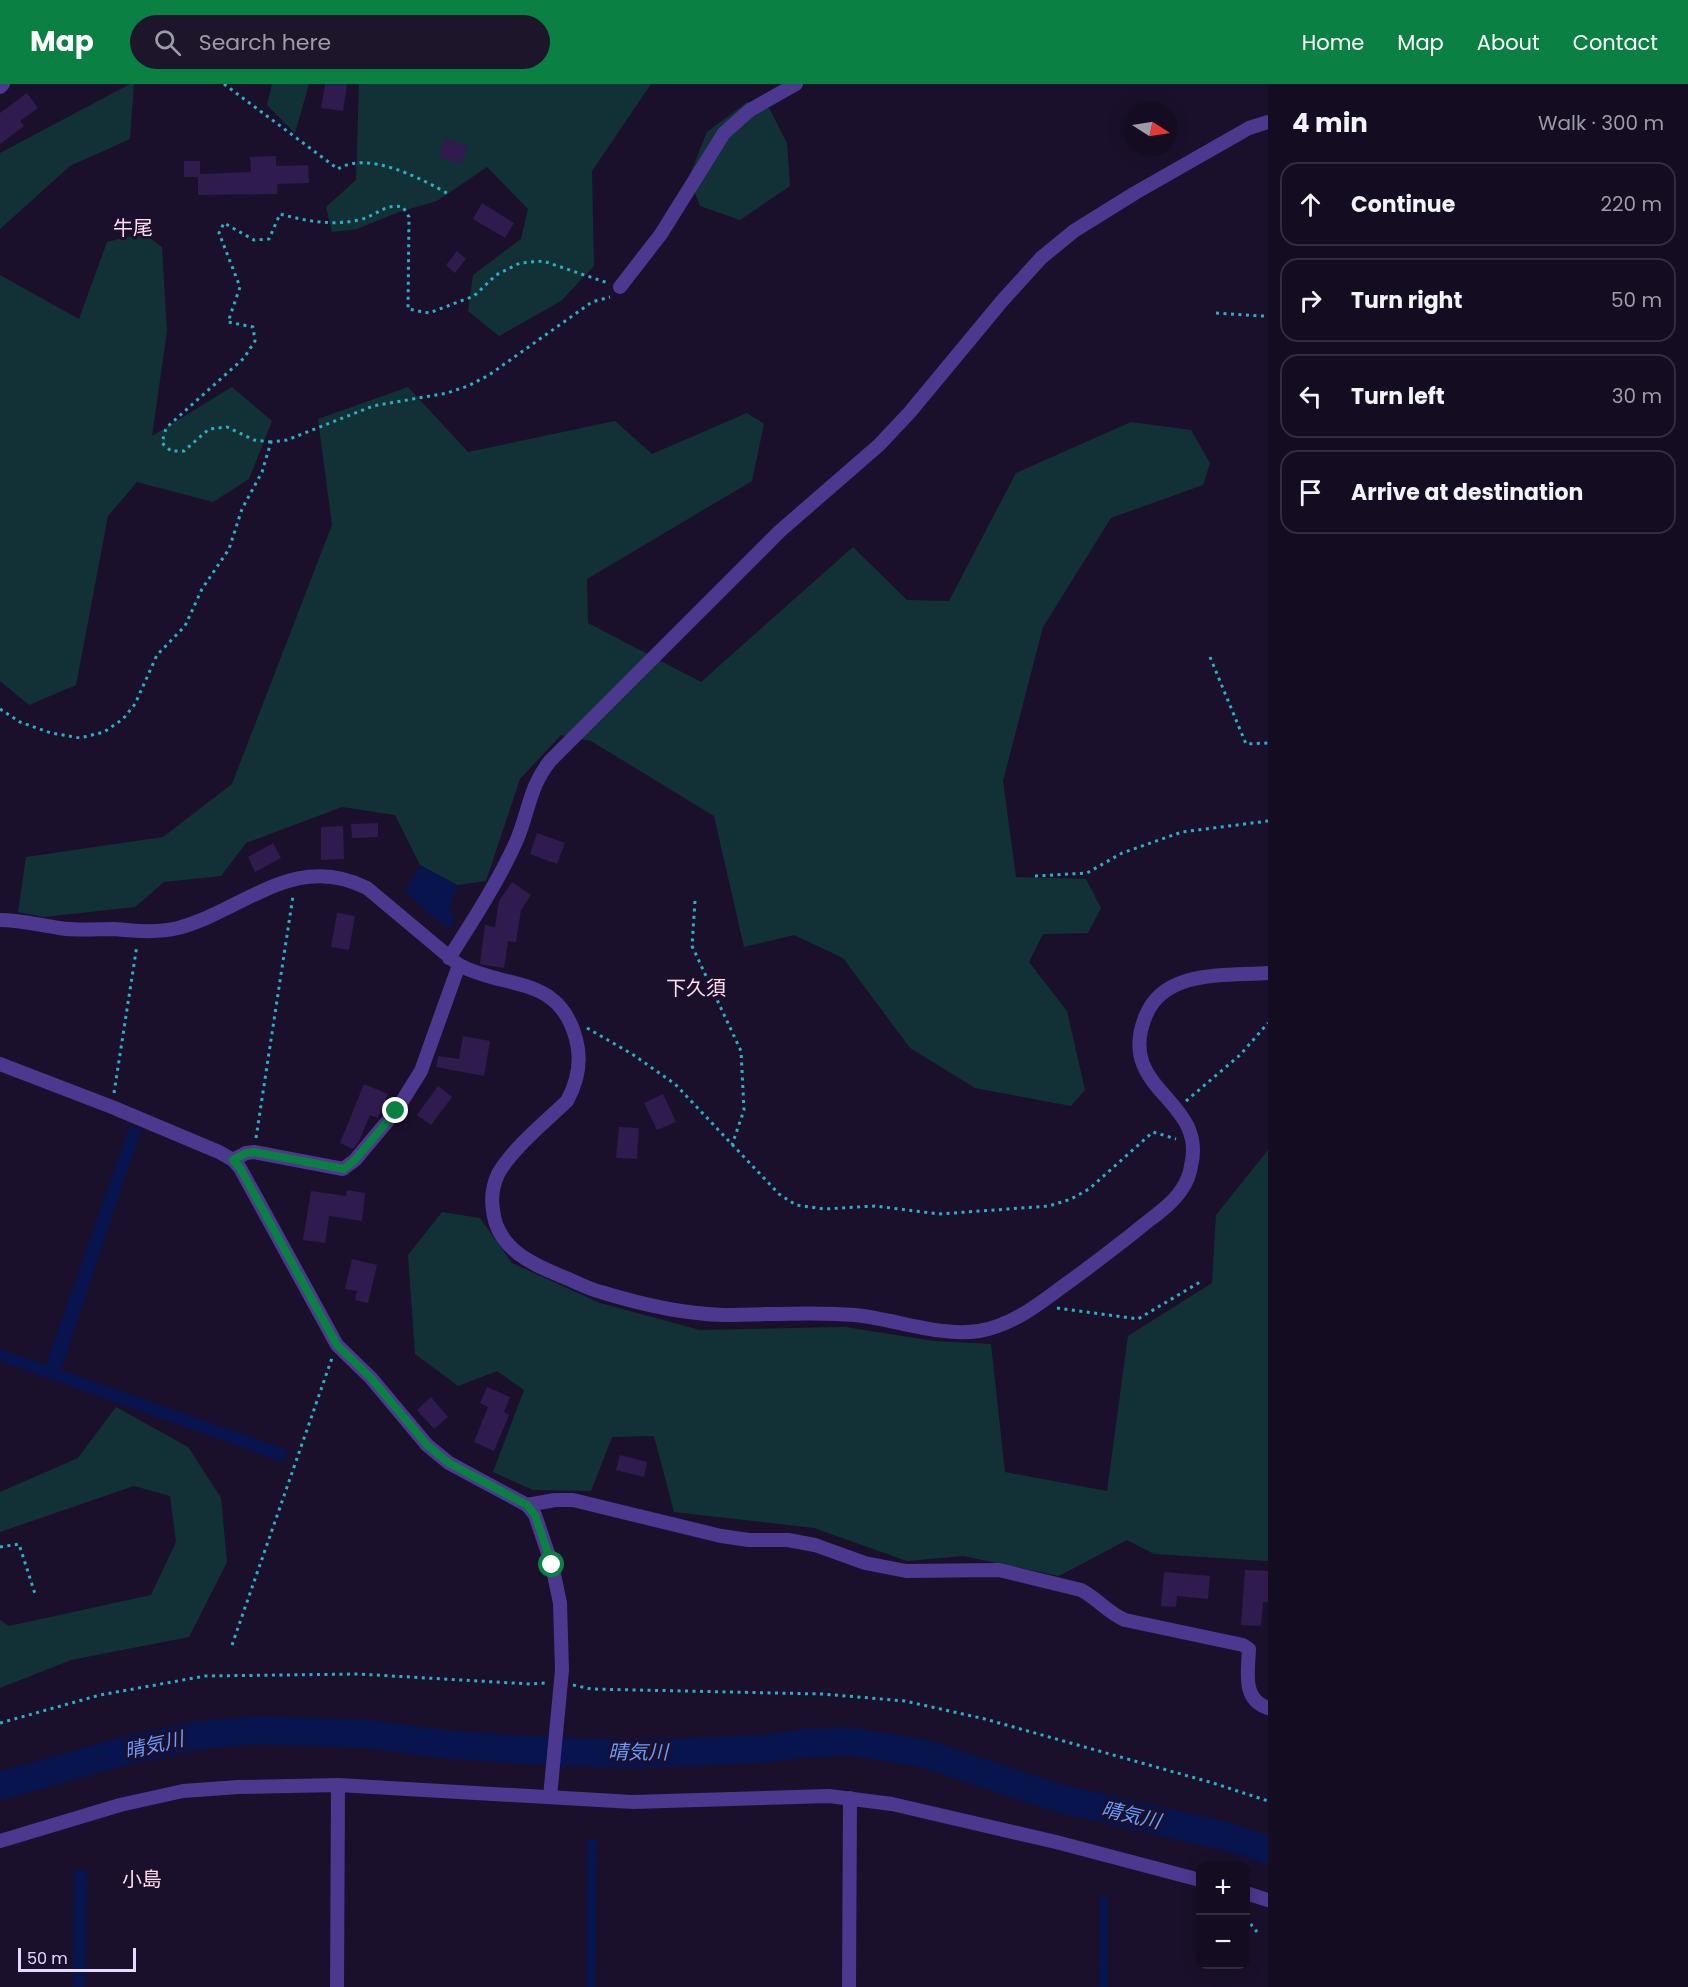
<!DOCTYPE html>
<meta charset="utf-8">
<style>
body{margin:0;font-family:Poppins,"Noto Sans JP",sans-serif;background:#1d152a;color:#f1f3f6}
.controls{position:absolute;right:18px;bottom:18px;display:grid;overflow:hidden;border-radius:12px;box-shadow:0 3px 15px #0003}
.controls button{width:54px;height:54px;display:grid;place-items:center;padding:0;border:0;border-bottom:2px solid #332c3f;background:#140c21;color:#f1f3f6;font:30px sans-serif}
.compass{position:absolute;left:1124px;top:18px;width:54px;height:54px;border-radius:50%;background:#140c21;box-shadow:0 3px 15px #0003;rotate:102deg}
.scale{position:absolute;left:18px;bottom:15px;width:118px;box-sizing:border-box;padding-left:6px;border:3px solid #e6dbff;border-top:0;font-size:16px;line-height:21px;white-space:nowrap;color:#e6dbff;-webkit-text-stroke:4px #1a102c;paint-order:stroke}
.stop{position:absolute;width:18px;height:18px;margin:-14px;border:4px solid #0b8043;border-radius:50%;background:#fff}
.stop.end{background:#0b8043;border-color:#fff;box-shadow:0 2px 6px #0008}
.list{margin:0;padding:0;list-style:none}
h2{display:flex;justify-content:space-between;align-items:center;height:78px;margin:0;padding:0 24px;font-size:26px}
h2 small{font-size:20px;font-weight:400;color:#9d9ba5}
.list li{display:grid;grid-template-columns:39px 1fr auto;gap:18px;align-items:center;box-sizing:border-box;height:84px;margin:0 12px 12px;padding:0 12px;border:2px solid #332c3f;border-radius:18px}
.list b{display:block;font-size:22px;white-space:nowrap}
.list em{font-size:20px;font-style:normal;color:#9d9ba5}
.icon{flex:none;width:33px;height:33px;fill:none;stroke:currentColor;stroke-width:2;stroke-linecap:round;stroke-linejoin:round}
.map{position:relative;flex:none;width:1268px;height:1903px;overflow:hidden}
header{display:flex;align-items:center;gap:36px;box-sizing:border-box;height:84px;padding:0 30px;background:#0b8043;color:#fff}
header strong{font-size:28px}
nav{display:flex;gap:33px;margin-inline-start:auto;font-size:21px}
.search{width:420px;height:54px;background:#1d152a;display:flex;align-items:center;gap:15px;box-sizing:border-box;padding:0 21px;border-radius:33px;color:#9d9ba5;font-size:22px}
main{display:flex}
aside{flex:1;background:#140c21}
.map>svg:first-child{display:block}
.green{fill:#123137}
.water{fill:#08144d}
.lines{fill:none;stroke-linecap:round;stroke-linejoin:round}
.river{stroke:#08144d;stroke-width:28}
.building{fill:#2f1b4e}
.path{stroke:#2aafc4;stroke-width:3;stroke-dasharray:3 4.5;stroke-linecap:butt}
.minor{stroke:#4c388e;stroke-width:14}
.route{stroke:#0b8043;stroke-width:8}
.labels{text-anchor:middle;stroke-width:6;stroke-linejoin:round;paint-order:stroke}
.neighbourhood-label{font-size:20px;fill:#ffddec;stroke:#1a102c}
.water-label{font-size:20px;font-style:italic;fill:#699cff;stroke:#1a102c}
</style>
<header>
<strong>Map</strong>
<div class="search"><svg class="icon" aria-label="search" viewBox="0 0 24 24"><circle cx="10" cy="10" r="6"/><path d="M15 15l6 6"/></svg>Search here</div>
<nav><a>Home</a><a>Map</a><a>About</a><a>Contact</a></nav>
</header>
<main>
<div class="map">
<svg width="1268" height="1903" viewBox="0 0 1268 1903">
<rect width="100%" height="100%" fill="#1a102c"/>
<g class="green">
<polygon points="130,0 134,0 130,55 70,82 0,145 0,69"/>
<polygon points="272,0 309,0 295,49 267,21"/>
<polygon points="359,0 651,0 592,87 594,182 561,217 499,252 468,227 473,191 521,155 528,125 487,83 437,117 399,128 357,145 332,148 326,123 356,96"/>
<polygon points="747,18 769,24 787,59 790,102 740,136 700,122 689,93 707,48"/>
<polygon points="143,149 162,163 167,247 152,352 232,303 272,337 249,395 213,418 137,398 108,432 76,601 29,621 0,597 0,191 79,235 107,158"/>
<polygon points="408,303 468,368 615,337 652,370 747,329 764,340 752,397 587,495 588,539 701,598 853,463 907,516 949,517 1016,389 1131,338 1191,346 1210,379 1203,401 1111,434 1043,543 1003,697 1016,793 1086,795 1101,824 1088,849 1043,850 1029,878 1067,927 1085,1006 1071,1022 975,1004 910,964 843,874 794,851 744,863 714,732 591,657 561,651 520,695 486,797 457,801 420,781 395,731 342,723 246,759 221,792 164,798 135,823 43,833 18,828 26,773 163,753 232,700 332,441 318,335"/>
<polygon points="1268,1066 1268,1477 1154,1470 1127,1456 1059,1492 963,1472 907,1477 814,1444 674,1428 654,1352 612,1353 591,1407 533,1406 493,1388 524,1306 497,1287 458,1302 415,1270 408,1171 442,1128 480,1134 512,1179 600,1219 700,1246 845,1243 934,1257 991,1260 1005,1388 1107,1407 1128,1252 1212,1199 1216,1131"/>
<polygon points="116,1323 188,1363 221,1414 227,1478 189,1553 71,1576 0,1604 0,1536 9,1542 151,1511 176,1458 170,1412 134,1402 0,1448 0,1408 78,1374"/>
</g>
<g class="water">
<polygon points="420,781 457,801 449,828 456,833 448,846 405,808"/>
<polygon points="130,1041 141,1046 61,1286 288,1366 283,1378 0,1277 0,1265 46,1281"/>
<polygon points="587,1755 597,1755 595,1903 586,1903"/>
<polygon points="87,1785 85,1903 73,1903 74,1786"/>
<polygon points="1100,1812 1108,1814 1108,1903 1099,1903"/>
</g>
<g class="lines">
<polyline class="river" points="0,1702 121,1668 193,1652 257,1646 368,1650 444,1660 524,1666 636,1670 760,1665 807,1659 850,1657 926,1670 1058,1714 1225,1752 1268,1766"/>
</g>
<g class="building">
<polygon points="325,0 347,0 343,27 321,24"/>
<polygon points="27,9 38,24 20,37 24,42 0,60 0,29"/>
<polygon points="445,54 468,62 461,80 439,73"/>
<polygon points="276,72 276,82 308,81 309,99 277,100 277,110 198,111 198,93 184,93 184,77 200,77 200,90 251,88 250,73"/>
<polygon points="482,119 514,139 505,154 473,135"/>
<polygon points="457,167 466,175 455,189 446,181"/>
<polygon points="378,739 378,753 352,754 351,740"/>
<polygon points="343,742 344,775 321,776 321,743"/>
<polygon points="537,749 565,759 557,780 530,770"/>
<polygon points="273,759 281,774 255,788 248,773"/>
<polygon points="512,798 531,811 521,826 516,858 508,857 504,884 480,880 485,841 495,843 499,817"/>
<polygon points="337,829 355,832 349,866 331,863"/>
<polygon points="463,952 490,957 484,992 436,983 438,972 459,975"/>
<polygon points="364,1000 388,1010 378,1034 370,1031 359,1057 353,1065 340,1059"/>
<polygon points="438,1002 452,1013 431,1041 417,1031"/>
<polygon points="663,1010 676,1038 657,1046 644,1019"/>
<polygon points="619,1043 639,1044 637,1075 616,1074"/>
<polygon points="347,1106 365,1109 362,1137 329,1132 325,1159 303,1156 311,1107 346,1112"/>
<polygon points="352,1175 377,1181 368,1219 355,1216 357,1207 345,1205"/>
<polygon points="487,1303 510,1313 504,1328 509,1331 494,1367 474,1358 488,1323 480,1319"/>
<polygon points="431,1313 448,1333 434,1345 417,1326"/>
<polygon points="620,1371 647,1378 644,1393 616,1386"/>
<polygon points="1245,1486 1268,1487 1268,1518 1263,1518 1261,1542 1241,1541"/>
<polygon points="1164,1488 1210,1492 1208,1515 1177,1512 1176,1523 1161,1522"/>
</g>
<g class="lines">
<g class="path">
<path d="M 224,0 L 338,85 C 367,66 423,95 450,111"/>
<polyline points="1216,229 1262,232 1268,231"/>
<path d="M 271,358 L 254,356 L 227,343 L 209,345 L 184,367 L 171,367 L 162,359 L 166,344 L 244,274 L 255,257 L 253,243 L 228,238 L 240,203 L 219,149 L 224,139 L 254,156 L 269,155 L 280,130 C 306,137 332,142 359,136 C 376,132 385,119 403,123 L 409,133 L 408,225 L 429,229 L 474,212 L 496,191 L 520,179 L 543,177 L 608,199"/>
<polyline points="1210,573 1246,660 1268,659"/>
<polyline points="0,625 20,638 51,649 80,654 104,648 123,635 135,620 157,571 185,542 202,505 229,465 242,425 262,388 271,358 287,356 373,322 447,309 468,302 489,291 592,218 610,213"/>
<polyline points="1035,792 1087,789 1122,769 1182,748 1268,737"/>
<polyline points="695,817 692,862 741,967 744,1026 732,1061"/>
<polyline points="587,944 632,970 675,1000 779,1110 796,1121 824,1125 875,1122 939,1130 1049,1122 1071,1115 1089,1105 1153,1048 1176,1055"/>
<polyline points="114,1009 137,861"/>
<polyline points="1186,1017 1240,971 1268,939"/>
<polyline points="256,1054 293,812"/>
<polyline points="1057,1224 1138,1235 1200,1198"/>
<polyline points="0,1463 19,1460 36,1513"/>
<polyline points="232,1561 332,1274"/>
<polyline points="573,1601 591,1605 822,1610 905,1617 985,1635 1213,1699 1268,1717"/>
<polyline points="0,1639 100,1611 205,1592 358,1590 530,1600 546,1599"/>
<polyline points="1246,1834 1257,1848"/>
</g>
<g class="minor">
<polyline points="0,3 3,0"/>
<polyline points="620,203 661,150 724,49 750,26 796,0"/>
<path d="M 0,836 C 20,836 39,841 59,844 C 77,847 96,845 114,845 C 135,847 157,849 178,844 C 243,827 294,767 367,804 L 459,881 C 506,906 559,890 576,955 C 582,977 578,997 567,1017 C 546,1037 512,1065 498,1090 C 493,1101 491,1114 493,1126 C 497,1166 534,1181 566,1194 C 578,1199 589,1205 601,1208 C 640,1220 683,1230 724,1231 C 767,1231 812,1227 855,1231 C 895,1235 940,1253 979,1247 C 1012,1242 1040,1219 1066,1200 C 1090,1183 1113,1165 1136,1147 C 1151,1134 1171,1122 1182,1105 C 1186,1099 1190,1089 1191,1082 C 1208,1014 1114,1007 1146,931 C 1165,885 1227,892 1268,889"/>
<path d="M 449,874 C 472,838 499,796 516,758 C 529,728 529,703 550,677 L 780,447 L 879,361 L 910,328 L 1002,217 L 1041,174 L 1074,147 L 1135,109 L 1249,44 L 1268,38"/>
<polyline points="0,980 112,1023 219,1068 233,1076 240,1084 337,1261 371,1294 427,1361 449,1379 527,1421 535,1431 552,1481 560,1519 562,1586 550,1713"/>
<polyline points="233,1076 246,1069 254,1068 343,1085 355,1076 396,1027 421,987 459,881"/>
<path d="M 527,1421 L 555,1416 L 573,1416 L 721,1452 L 749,1456 L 788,1456 L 815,1461 L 865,1479 L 906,1487 L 999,1486 L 1081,1506 C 1097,1514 1108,1529 1125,1536 L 1243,1561 L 1249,1565 C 1248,1588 1242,1616 1268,1624"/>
<polyline points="0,1757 120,1721 183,1707 238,1703 338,1701 633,1718 829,1712 892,1720 1056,1758 1200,1796"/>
<polyline points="1246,1809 1268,1816"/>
<polyline points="337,1903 338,1701"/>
<polyline points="849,1903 850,1714"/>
</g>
</g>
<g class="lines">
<polyline class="route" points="396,1027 355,1076 344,1085 254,1068 246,1069 233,1076 240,1084 337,1261 371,1294 427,1361 449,1379 527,1421 535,1431 552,1481"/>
</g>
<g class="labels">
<g class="neighbourhood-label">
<text x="133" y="151">牛尾</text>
<text x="696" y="911">下久須</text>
<text x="142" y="1802">小島</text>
</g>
<g class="water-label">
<text transform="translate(154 1661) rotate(-13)" y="7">晴気川</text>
<text x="638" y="1675">晴気川</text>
<text transform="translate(1131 1731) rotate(13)" y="7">晴気川</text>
</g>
</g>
</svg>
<div class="controls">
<button>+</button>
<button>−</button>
</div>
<svg class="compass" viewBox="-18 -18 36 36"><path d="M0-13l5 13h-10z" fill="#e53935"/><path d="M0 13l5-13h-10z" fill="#9d9ba5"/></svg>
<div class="scale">50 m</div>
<div class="stop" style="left:552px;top:1481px"></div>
<div class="stop end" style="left:396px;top:1027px"></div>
</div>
<aside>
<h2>4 min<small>Walk · 300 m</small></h2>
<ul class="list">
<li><svg class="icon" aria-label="ahead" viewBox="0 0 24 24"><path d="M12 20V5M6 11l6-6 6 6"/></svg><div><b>Continue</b></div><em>220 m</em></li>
<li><svg class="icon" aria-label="right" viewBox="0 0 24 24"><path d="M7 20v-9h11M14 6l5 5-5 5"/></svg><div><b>Turn right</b></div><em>50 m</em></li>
<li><svg class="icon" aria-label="left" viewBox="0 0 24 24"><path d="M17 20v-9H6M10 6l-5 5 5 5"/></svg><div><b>Turn left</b></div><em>30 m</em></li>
<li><svg class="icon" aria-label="arrive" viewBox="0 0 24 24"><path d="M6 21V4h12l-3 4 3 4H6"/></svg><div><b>Arrive at destination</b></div></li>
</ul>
</aside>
</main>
